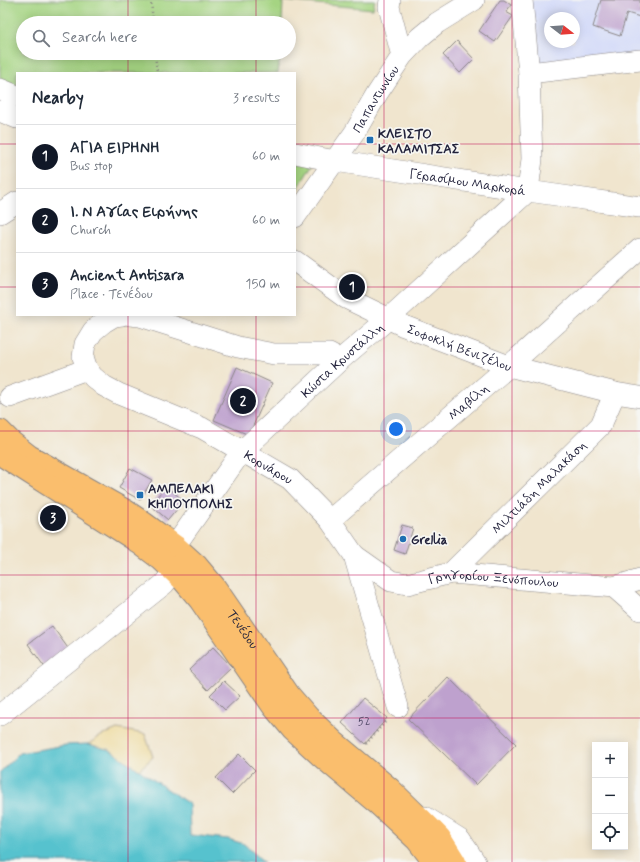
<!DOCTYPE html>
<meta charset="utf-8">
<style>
body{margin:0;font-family:Mynerve,sans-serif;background:#f6f6f7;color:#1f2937}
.controls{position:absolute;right:12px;bottom:12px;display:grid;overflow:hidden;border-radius:0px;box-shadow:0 2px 10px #0003}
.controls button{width:36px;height:36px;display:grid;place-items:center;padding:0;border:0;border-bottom:1px solid #e0e1e3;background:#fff;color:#1f2937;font:20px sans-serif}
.compass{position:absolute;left:544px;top:12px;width:36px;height:36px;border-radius:50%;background:#fff;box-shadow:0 2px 10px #0003;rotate:107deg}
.you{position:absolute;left:396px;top:429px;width:14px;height:14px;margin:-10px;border:3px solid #fff;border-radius:50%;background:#1a73e8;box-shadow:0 0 0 6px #1a73e833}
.badge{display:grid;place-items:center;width:26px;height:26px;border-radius:50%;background:#111827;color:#fff;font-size:13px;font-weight:700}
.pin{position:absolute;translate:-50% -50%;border:2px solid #fff;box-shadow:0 1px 4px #0006}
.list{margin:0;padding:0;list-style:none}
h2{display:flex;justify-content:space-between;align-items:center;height:52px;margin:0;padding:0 16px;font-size:17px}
h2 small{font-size:13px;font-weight:400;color:#747a83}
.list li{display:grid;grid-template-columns:26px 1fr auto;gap:12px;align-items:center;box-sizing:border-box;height:64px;padding:0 16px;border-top:1px solid #e0e1e3}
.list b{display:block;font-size:15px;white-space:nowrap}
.list p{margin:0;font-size:13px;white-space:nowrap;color:#747a83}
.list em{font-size:13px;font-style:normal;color:#747a83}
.icon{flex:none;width:22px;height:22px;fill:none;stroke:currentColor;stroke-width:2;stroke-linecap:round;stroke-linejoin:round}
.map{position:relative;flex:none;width:640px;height:862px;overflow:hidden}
.search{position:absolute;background:#fff;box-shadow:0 2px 10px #0003;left:16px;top:16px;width:280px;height:44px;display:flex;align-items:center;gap:10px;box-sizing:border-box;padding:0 14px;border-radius:22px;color:#747a83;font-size:15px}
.panel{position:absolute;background:#fff;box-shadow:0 2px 10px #0003;left:16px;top:72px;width:280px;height:244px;border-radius:0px}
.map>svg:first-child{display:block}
.built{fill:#d2d9f9;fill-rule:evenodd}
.green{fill:#a5d482;stroke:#647b5e}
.sand{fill:#eeda9e;stroke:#887e6c}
.water{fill:#56c2ce;stroke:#3c7284}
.building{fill:#bea1ce}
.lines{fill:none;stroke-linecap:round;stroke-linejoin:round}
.minor-casing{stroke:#898484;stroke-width:22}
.major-casing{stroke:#898484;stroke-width:24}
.path{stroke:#898484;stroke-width:2.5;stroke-dasharray:1 3;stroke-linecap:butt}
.minor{stroke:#fff;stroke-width:21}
.major{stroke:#fabe6d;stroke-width:22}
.grid{fill:none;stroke:#c2185b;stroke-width:1;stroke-opacity:0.55}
.poi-dot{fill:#1f6fb2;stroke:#f6f6f2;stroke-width:1.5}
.labels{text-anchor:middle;stroke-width:3.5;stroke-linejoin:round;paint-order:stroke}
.number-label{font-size:11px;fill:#494260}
.street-label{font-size:13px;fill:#22223b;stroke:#f6f6f2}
.poi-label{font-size:13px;font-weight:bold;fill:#22223b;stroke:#f6f6f2;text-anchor:start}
</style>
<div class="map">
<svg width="640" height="862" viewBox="0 0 640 862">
<rect width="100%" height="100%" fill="#f6f6f2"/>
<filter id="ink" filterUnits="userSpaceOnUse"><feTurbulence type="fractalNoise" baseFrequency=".025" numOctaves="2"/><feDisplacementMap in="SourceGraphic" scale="8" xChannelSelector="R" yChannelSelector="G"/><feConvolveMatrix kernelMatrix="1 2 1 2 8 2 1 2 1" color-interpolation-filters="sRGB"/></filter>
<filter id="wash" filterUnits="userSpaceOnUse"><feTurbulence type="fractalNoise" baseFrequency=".012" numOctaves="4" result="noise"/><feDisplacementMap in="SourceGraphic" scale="16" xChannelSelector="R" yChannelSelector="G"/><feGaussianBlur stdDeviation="0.9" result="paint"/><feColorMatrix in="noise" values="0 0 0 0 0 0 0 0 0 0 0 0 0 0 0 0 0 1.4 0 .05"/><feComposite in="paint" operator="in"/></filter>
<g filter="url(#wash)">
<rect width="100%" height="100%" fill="#f0e5ce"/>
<path class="built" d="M 527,0 L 640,0 L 640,57 L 534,67 ZM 550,18 L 574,18 L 574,42 L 550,42 Z"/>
<g class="green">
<polygon points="0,0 375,0 373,9 283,1 282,23 23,23 23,53 280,53 278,73 17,73 17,86 0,80"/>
<polygon points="295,162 312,165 295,193"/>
</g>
<polygon class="sand" points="117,729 145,734 153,757 139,770 110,750 88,744 101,736"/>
<polygon class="water" points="88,744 110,750 189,804 190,835 228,839 244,844 264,862 0,862 0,772 19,753 66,745"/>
<g id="blocks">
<g class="building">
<polygon points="500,0 504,0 511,5 506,12 513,16 495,42 479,31"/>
<polygon points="601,0 640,0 640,17 627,13 620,36 593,27"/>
<polygon points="457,41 474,59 460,73 443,55"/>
<polygon points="237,367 272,383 249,435 214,420"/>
<polygon points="130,468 152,480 140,500 119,488"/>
<polygon points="166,486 184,501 168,520 150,505"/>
<polygon points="402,525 413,528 405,554 394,550"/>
<polygon points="52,626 70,651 46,669 28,644"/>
<polygon points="213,647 232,667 208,690 189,670"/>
<polygon points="448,677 516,744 476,785 408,719"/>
<polygon points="224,681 240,696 225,710 210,695"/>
<polygon points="363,698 387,718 365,744 342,723"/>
<polygon points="239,754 255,770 232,794 216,778"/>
</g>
</g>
</g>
<g filter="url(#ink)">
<use href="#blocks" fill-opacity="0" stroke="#898484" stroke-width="1"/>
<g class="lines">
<g class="minor-casing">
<g id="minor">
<polyline points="390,0 389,7 402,56"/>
<polyline points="529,73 640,60"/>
<polyline points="0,89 17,96"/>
<polyline points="0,111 17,118"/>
<path id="s1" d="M 295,153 L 335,161 L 528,191 L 640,207"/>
<polyline points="0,213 17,202"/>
<path id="s2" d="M 295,217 L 355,132 L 377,94 L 402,56 L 420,37 L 437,23 L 474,0"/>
<path id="s3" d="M 295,261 L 346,298 L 404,326 L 509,366 L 615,393 L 640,397"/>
<path id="s4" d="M 122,315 L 114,316 L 104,322 L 93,331 L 85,344 L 83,357 L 87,369 L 93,377 L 104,386 L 119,394 L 202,428 L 290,479 L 330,520 L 354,555 L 398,707"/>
<polyline points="130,315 140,316 238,347 274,354 329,354 340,360"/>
<polyline points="10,397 87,369"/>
<path id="s5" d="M 330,520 L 509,366 L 640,249"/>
<path id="s6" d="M 354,555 L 391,581 L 407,584 L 451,573 L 614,587 L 640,579"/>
<path id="s7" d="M 451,573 L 601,425 L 615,393"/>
<polyline points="614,587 640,610"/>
<path id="s8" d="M 0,715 L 164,584 L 174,571 L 175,546 L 242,451 L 340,360 L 388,319 L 528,191 L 532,159 L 529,73 L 522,0"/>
<polyline points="425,817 460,839 475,862"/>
</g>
</g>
<g class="major-casing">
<g id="major">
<path id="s9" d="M 0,431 L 11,442 L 29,456 L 126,511 L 145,524 L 175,546 L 197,566 L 214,586 L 289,695 L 309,718 L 334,742 L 390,789 L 430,828 L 440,838 L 455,862"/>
<polyline points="0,453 5,457 134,539 162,560 183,580 200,600 273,706 293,730 320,755 377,803 417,840 434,862"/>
</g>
</g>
<g class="path">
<polyline points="151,0 153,23"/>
<polyline points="155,53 157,73"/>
<polyline points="366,744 386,721"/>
</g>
<use href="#minor" class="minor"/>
<use href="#major" class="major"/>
</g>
</g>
<path class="grid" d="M 128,0 L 128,23M 256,0 L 256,23M 384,0 L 384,862M 512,0 L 512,862M 128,53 L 128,73M 256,53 L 256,73M 0,144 L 17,144M 295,144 L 640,144M 0,287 L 17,287M 295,287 L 640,287M 128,315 L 128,862M 256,315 L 256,862M 0,431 L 640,431M 0,575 L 640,575M 0,718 L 640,718"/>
<g class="poi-dot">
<rect x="366" y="136" width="8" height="8" rx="2"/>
<rect x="136" y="491" width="8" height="8" rx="2"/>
<circle cx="403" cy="539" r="4"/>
</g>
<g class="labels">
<g class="number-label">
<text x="364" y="725">52</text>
</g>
<g class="street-label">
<text dy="5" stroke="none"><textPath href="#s2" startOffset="143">Παπαντωνίου</textPath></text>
<text dy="5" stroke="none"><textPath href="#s1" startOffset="175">Γερασίμου Μαρκορά</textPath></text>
<text dy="5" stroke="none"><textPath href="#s3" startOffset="187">Σοφοκλή Βενιζέλου</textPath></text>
<text dy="5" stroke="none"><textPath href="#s8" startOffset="503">Κώστα Κρυστάλλη</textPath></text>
<text dy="5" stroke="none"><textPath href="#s5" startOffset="182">Μαβίλη</textPath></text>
<text dy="5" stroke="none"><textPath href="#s4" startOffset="283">Κορνάρου</textPath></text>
<text dy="5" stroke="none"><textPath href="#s7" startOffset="123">Μιλτιάδη Μαλακάση</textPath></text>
<text dy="5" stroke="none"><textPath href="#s6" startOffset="149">Γρηγορίου Ξενόπουλου</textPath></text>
<text dy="5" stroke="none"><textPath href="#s9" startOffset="318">Τενέδου</textPath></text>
</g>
<g class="poi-label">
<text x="378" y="138">ΚΛΕΙΣΤΟ<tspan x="378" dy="15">ΚΑΛΑΜΙΤΣΑΣ</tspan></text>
<text x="148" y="493">ΑΜΠΕΛΑΚΙ<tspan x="148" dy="15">ΚΗΠΟΥΠΟΛΗΣ</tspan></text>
<text x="411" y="544">Grellia</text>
</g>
</g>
</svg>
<div class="controls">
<button>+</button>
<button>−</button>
<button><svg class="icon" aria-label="locate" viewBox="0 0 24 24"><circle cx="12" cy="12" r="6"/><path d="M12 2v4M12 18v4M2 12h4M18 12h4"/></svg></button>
</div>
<svg class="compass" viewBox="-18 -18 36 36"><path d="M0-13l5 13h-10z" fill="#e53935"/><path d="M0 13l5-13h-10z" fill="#747a83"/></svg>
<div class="you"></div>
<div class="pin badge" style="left:352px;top:287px">1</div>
<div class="pin badge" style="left:243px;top:401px">2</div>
<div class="pin badge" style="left:53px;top:518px">3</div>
<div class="search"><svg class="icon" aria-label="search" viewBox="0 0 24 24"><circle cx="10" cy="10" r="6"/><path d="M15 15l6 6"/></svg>Search here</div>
<section class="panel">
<h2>Nearby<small>3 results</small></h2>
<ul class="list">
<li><span class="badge">1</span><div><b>ΑΓΙΑ ΕΙΡΗΝΗ</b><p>Bus stop</p></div><em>60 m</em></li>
<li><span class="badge">2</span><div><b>Ι. Ν Αγίας Ειρήνης</b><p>Church</p></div><em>60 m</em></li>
<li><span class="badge">3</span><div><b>Ancient Antisara</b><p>Place · Τενέδου</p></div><em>150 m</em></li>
</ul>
</section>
</div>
